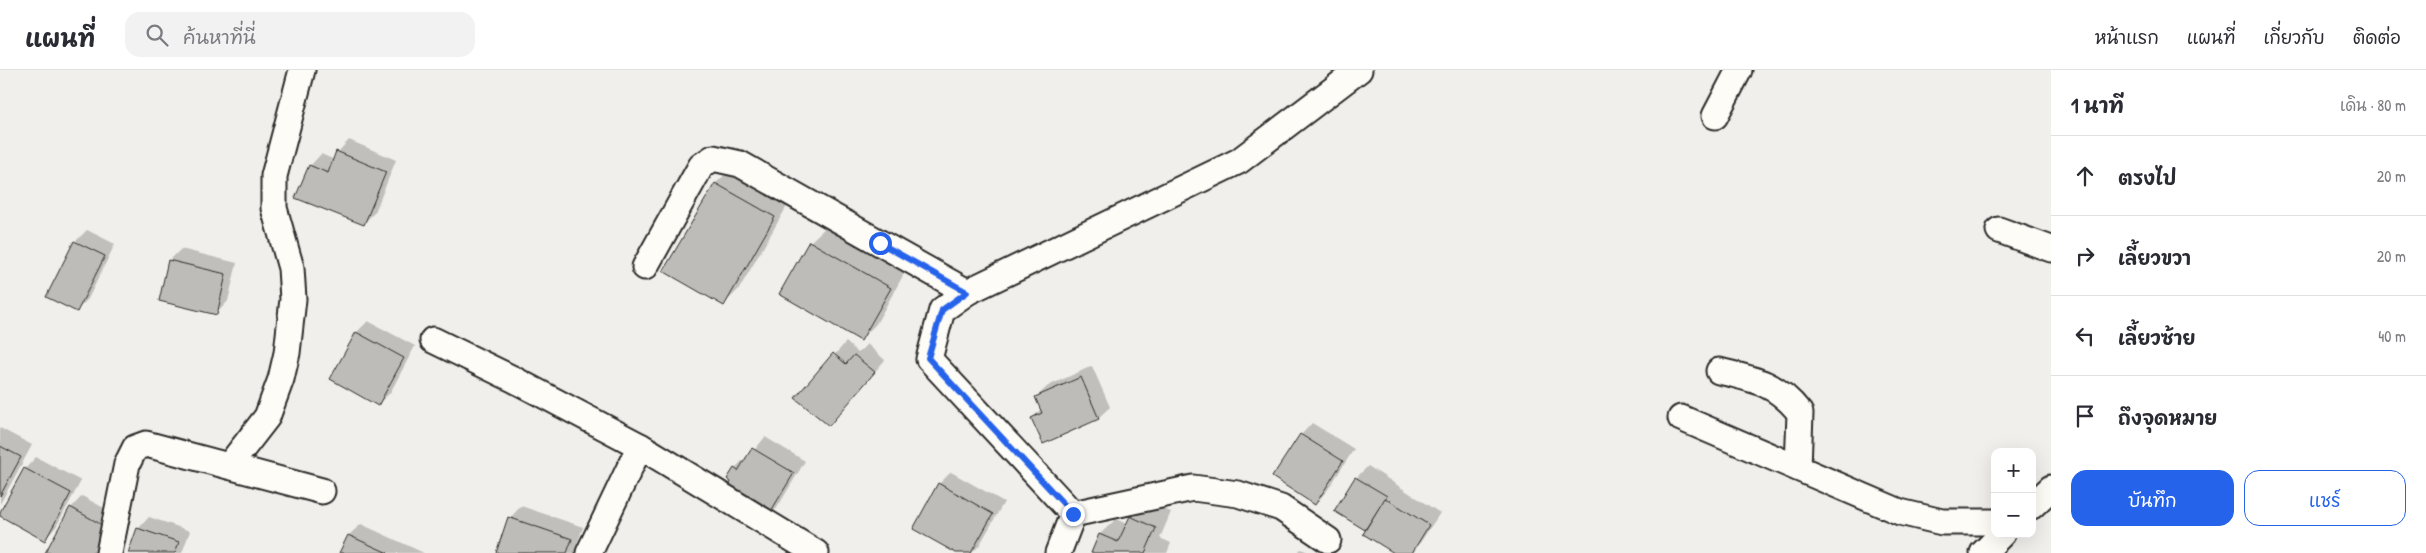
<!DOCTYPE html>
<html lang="th">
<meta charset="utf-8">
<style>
body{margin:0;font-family:"Patrick Hand","Playpen Sans Thai",sans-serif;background:#f2f2f3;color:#2b2b33}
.controls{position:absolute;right:15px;bottom:15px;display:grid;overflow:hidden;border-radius:10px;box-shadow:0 5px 20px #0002}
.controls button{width:45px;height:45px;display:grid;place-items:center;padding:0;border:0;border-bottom:1px solid #e1e1e2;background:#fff;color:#2b2b33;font:25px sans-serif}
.stop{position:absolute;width:15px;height:15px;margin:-11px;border:4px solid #2563eb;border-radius:50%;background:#fff}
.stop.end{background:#2563eb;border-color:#fff;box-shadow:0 1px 5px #0008}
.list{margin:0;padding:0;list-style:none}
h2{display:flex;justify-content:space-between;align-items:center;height:65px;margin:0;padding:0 20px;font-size:21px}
h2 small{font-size:16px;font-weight:400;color:#7c7c81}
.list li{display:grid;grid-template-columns:32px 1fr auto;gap:15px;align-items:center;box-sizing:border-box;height:80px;padding:0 20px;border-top:1px solid #e1e1e2}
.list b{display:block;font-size:19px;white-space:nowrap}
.list em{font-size:16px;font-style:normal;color:#7c7c81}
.actions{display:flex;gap:10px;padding:15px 20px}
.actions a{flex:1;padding:11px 0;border:1px solid #2563eb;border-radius:15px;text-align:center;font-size:18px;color:#2563eb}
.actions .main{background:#2563eb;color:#fff}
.icon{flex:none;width:28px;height:28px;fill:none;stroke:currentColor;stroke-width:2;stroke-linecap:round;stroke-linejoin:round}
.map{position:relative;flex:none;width:2051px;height:483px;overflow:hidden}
header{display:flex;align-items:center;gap:30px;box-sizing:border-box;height:70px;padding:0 25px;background:#fff;border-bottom:1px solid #e1e1e2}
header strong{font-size:24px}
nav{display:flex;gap:28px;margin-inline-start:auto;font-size:18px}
.search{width:350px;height:45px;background:#f2f2f3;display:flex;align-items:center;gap:12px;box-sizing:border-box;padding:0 18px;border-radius:15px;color:#7c7c81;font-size:19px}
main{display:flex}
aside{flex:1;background:#fff}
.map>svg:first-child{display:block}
.shadow{fill:#0003}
.building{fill:#bdbcb8;stroke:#2b2b2b}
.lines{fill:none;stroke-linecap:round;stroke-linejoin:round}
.minor-casing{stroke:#2b2b2b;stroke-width:29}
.minor{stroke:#fdfcf7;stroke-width:25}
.route{stroke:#2563eb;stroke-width:6}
</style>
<header>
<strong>แผนที่</strong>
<div class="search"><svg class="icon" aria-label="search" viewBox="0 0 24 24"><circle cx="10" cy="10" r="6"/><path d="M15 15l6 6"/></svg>ค้นหาที่นี่</div>
<nav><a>หน้าแรก</a><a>แผนที่</a><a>เกี่ยวกับ</a><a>ติดต่อ</a></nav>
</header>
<main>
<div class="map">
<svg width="2051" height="483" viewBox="0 0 2051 483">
<rect width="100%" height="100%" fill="#f0efeb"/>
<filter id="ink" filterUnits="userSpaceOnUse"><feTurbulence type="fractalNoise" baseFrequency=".02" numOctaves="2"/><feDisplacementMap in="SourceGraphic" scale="10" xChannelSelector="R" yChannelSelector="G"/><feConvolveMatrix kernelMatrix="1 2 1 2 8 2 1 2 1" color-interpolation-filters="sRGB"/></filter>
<g filter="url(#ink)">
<g class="shadow">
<polygon points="349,70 396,90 375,142 363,154 310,96 321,84 335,90 338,82"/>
<polygon points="732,98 790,131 739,219 724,234 665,200 716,113"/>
<polygon points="826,157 905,202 876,254 861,269 810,172"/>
<polygon points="87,160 115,174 88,229 77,240 75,172"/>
<polygon points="181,179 237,193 228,231 217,243 169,191"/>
<polygon points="368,251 415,276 390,323 378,334 357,262"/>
<polygon points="846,272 858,283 867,274 885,290 829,354 797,328"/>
<polygon points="1092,296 1110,337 1098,348 1032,348 1041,339 1036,327 1048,316"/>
<polygon points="1312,353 1354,379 1327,421 1315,433 1301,365"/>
<polygon points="0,358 32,375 0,434"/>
<polygon points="765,367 805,391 777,438 765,450 728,409 735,398 746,387 748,388"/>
<polygon points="36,387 81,411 56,457 45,469 0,445 25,399"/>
<polygon points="1368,396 1440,443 1413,483 1397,483 1367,459 1336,440 1356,408"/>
<polygon points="951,402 1004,432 979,476 972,483 958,483 939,414"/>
<polygon points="82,426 124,449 46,483 71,438"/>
<polygon points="1146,431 1171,442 1160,468 1171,473 1167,483 1092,483 1100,464 1116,449 1128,454 1131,447"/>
<polygon points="521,436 583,457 574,483 498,483 510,448"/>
<polygon points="149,447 190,461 182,483 129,483 138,459"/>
<polygon points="361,454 424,483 341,483 349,465"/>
<polygon points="1301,479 1311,483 1297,483"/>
</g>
<g class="building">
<polygon points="336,81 386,102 364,155 295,128 309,95 328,103"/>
<polygon points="715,113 775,147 724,236 663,201"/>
<polygon points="74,171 105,186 77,242 46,227"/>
<polygon points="809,171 891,218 861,271 779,224"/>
<polygon points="168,190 226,204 217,245 159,231"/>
<polygon points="356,262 404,288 378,336 330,309"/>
<polygon points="833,283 846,294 854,285 875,302 829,356 795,328"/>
<polygon points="1081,307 1099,349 1043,374 1031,348 1042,343 1035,327"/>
<polygon points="1300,364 1343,391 1315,435 1272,407"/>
<polygon points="0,376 21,387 0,426"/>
<polygon points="752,378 794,403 765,451 723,426 731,412 727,409 734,398 738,401"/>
<polygon points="24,398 71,423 45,471 0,446 0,442"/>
<polygon points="1355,407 1387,426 1365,460 1334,441"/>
<polygon points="938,413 993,444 971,483 956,483 913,459"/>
<polygon points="1385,428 1429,455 1412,483 1394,483 1363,464"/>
<polygon points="70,437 113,461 101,483 45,483"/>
<polygon points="1130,446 1156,458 1145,483 1091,483 1099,464 1118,472"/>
<polygon points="508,447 572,469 567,483 496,483"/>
<polygon points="137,458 179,472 175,483 128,483"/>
<polygon points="348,465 388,483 339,483"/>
</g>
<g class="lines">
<g class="minor-casing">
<g id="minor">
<polyline points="1715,46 1739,0"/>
<polyline points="1999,160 2051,179"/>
<polyline points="645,197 701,96 713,88 740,94 967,222"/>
<polyline points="433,270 513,309 640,376 816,483"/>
<path d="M 1719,301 C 1754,309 1777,313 1800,343 L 1798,398"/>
<polyline points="1681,348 1900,442 1942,452 1995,452"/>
<polyline points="229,396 267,347 281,309 287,283 293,229 291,198 274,138 274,106 302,0"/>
<polyline points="2032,436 2051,418"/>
<polyline points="1073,444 1193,418 1238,424 1281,438 1328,470"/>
<polyline points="109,483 127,394 135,378 146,374 322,421"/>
<polyline points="589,483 640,376"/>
<polyline points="1058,483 1073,444 929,289 942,240 967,222 1239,91 1359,0"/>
<polyline points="1983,483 2002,464"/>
</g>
</g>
<use href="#minor" class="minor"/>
</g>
</g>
<g class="lines" filter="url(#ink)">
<polyline class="route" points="880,173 967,222 942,240 928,288 1073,444"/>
</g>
</svg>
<div class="controls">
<button>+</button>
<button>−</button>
</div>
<div class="stop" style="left:880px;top:173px"></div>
<div class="stop end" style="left:1073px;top:444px"></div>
</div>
<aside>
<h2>1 นาที<small>เดิน · 80 m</small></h2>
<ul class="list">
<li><svg class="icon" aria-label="ahead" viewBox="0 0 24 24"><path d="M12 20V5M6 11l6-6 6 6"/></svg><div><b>ตรงไป</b></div><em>20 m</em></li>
<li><svg class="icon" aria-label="right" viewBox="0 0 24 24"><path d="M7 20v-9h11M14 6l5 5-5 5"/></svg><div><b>เลี้ยวขวา</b></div><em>20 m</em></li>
<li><svg class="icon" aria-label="left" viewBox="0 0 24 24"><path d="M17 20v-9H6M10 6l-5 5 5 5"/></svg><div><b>เลี้ยวซ้าย</b></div><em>40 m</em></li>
<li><svg class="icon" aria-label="arrive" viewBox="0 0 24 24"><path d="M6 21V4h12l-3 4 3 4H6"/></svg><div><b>ถึงจุดหมาย</b></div></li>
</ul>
<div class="actions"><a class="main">บันทึก</a><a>แชร์</a></div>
</aside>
</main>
